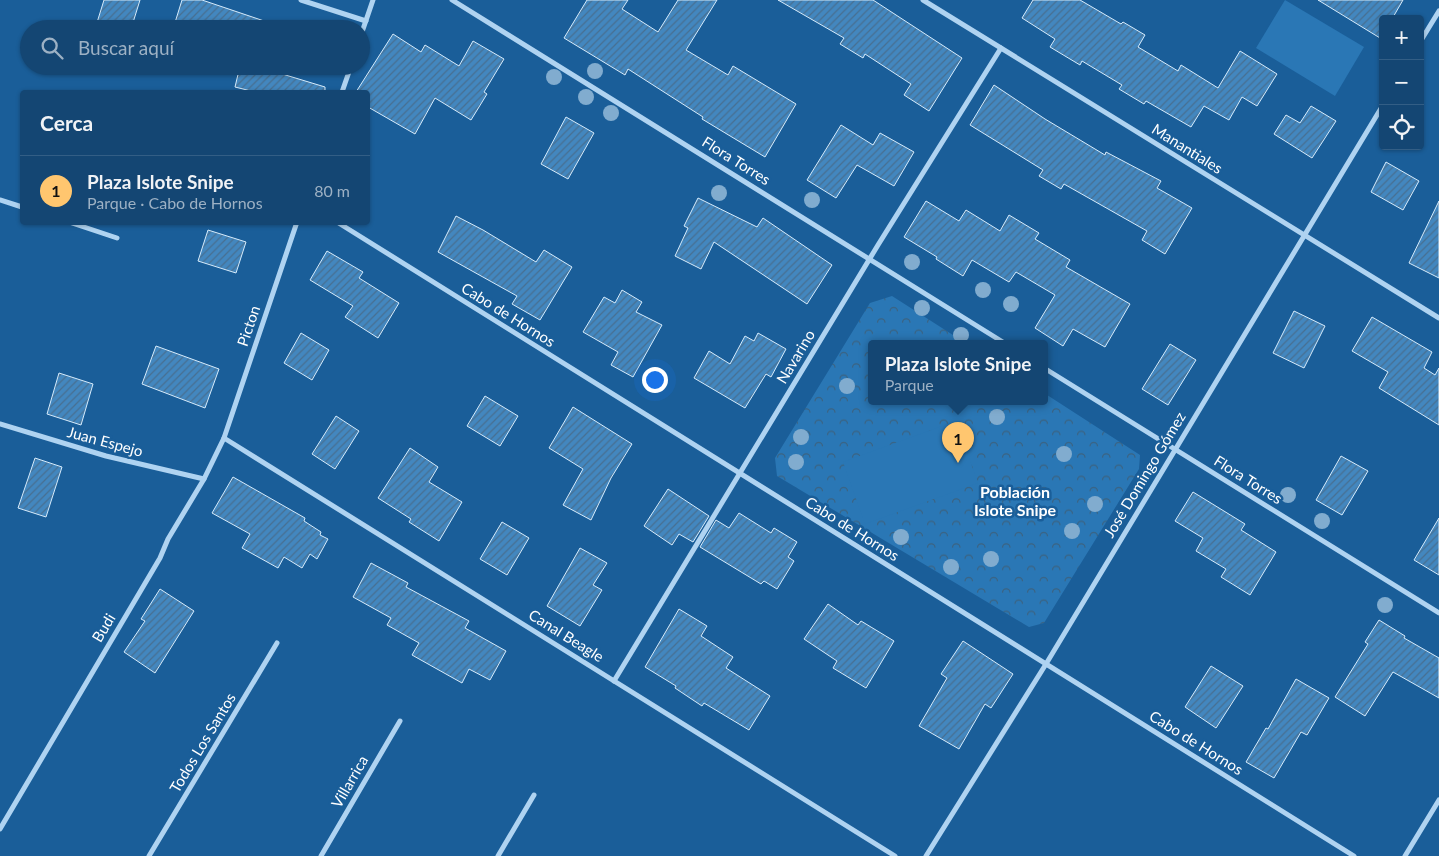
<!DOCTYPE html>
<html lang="es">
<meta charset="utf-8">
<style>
body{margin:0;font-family:Lato,sans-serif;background:#1d4d78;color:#f1f3f6}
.controls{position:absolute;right:15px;top:15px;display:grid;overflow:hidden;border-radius:5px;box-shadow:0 1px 4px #0004}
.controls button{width:45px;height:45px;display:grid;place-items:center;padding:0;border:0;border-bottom:1px solid #335e85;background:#144673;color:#f1f3f6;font:25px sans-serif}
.you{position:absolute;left:654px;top:379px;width:18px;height:18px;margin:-12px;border:4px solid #fff;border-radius:50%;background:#1a73e8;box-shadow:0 0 0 8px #1a73e833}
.badge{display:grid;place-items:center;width:32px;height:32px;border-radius:50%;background:#ffc66f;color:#111;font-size:16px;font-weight:700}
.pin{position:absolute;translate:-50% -41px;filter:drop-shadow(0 1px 2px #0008)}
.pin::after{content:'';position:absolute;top:26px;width:18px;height:15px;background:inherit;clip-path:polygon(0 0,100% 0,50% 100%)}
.popup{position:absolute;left:868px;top:340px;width:180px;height:65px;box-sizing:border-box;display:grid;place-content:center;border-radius:5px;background:#144673;filter:drop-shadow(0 1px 4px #0005);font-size:16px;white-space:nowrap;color:#9db1c4}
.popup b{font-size:19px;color:#f1f3f6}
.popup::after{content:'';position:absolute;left:50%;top:100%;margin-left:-10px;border:10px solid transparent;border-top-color:#144673}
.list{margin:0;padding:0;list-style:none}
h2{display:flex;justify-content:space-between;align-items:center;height:65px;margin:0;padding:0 20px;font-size:21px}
h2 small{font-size:16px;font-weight:400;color:#9db1c4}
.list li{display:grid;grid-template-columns:32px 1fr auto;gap:15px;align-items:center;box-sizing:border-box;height:70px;padding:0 20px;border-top:1px solid #335e85}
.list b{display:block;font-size:19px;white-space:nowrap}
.list p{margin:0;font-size:16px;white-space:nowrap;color:#9db1c4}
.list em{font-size:16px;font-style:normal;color:#9db1c4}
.icon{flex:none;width:28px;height:28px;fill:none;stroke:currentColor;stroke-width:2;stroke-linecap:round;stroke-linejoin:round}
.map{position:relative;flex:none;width:1439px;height:856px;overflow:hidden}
.search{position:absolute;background:#144673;box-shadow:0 1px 4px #0004;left:20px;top:20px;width:350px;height:55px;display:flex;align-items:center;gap:12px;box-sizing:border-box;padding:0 18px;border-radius:28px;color:#9db1c4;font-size:19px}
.panel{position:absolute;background:#144673;box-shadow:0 1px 4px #0004;left:20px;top:90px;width:350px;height:135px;border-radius:5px}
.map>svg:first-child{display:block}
.forest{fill:url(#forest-crowns)}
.pitch{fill:#2a77b5}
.building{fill:url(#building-hatch);stroke:#d6ebfb}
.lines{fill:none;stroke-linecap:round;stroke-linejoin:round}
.minor{stroke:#afd3f1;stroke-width:5}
.tree{fill:#81accf}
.labels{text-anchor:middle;stroke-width:5;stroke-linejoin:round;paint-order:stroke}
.street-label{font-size:15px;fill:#fff;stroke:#1a5e99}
.neighbourhood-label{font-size:16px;font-weight:bold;fill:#fff;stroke:#1a5e99}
</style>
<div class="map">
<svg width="1439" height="856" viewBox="0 0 1439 856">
<defs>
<pattern id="forest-crowns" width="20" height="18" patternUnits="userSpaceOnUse" patternTransform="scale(1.25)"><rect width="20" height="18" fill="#2a77b5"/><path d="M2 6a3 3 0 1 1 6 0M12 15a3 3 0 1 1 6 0" fill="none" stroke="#3b6280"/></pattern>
<pattern id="building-hatch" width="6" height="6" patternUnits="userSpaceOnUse" patternTransform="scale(1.25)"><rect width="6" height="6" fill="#4387bf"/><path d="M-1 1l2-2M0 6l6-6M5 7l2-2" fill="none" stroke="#476f91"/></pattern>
</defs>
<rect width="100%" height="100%" fill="#1a5e99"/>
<polygon class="forest" points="892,296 967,344 872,344 872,402 1044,402 1044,393 1140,455 1139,469 1044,623 1029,627 777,476 775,458 870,303"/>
<g class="pitch">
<polygon points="1285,0 1364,47 1335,96 1256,48"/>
<polygon points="956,421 978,483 865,524 843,462"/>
</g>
<g class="building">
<polygon points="104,0 140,0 131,29 95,29"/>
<polygon points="182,0 202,0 276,25 276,29 173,29"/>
<polygon points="587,0 628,0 622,9 658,32 678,0 717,0 686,50 728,75 733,66 796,104 765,157 702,119 703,117 628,69 625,75 564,38"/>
<polygon points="778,0 873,0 962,58 929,111 904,95 911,84 865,54 863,58 840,44 844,38"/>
<polygon points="1033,0 1080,0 1121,24 1123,22 1145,35 1138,47 1178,71 1181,65 1218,88 1240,51 1277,74 1257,106 1242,97 1229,120 1204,106 1191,127 1146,101 1144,104 1119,89 1122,85 1082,61 1080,65 1050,47 1055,39 1022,18"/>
<polygon points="1318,0 1403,0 1392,19 1383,19 1383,33 1380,38"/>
<polygon points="393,34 421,52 425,45 459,66 473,41 504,59 484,92 487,94 471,120 435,98 415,134 368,107 368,92 356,92"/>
<polygon points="240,66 256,66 325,87 325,92 255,92 235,87"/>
<polygon points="994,85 1045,119 1105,155 1106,152 1161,181 1157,188 1192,208 1165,254 1142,240 1147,231 1064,184 1061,189 1039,176 1043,170 970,125"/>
<polygon points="1311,106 1336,121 1312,158 1274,134 1286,115 1300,123"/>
<polygon points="566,117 594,133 568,179 541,164"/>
<polygon points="841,125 873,145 880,133 914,152 894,186 857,165 836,198 807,180"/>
<polygon points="1386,162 1419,181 1403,210 1371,192"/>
<polygon points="698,198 757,227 763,218 832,265 807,304 714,242 701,269 675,256 688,228 684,226"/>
<polygon points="926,201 959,221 966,210 1000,231 1009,215 1039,233 1035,239 1070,260 1066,267 1130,304 1105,347 1073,329 1063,346 1035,328 1055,295 1016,272 1009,282 972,260 963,276 936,259 937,257 904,237"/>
<polygon points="1439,201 1439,278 1409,263"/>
<polygon points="456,216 483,230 536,262 544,250 572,267 540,320 512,304 517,296 438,252"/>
<polygon points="208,230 246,242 236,273 198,261"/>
<polygon points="327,251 363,272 359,278 399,303 378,338 345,317 353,306 310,280"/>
<polygon points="622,290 642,302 636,312 662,325 633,377 611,365 618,352 583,332 604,297 615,303"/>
<polygon points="1294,311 1325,326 1304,368 1273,353"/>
<polygon points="1372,317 1432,352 1424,368 1435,375 1439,368 1439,425 1379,388 1388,372 1352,351"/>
<polygon points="301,333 329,350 312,380 284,363"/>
<polygon points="758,333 786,349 771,377 766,374 745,408 694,378 709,351 730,364 745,336 754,341"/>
<polygon points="1170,344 1196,360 1168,405 1142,389"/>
<polygon points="156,346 219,369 205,408 142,384"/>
<polygon points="59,373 93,384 81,425 47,414"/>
<polygon points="485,396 518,416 500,446 467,426"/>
<polygon points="573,407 632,444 611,478 591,520 563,505 583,469 549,448"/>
<polygon points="336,416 359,431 335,469 312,454"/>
<polygon points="410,448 438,467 429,482 462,502 439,541 409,522 411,519 378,498"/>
<polygon points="1341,456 1368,471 1342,515 1316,500"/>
<polygon points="35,458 62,467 46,517 18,508"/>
<polygon points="233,477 305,518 304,521 321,532 320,535 328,539 317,559 310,554 302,568 284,557 278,568 242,548 250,534 212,513"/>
<polygon points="668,489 709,516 693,542 679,534 672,545 644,526"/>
<polygon points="1193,492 1245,524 1241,530 1276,552 1250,595 1221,577 1226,569 1196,551 1203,538 1175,521"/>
<polygon points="739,513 771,533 774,528 797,542 788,557 794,561 777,589 764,581 761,584 700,547 716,520 729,528"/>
<polygon points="1439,518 1439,575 1414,560"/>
<polygon points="502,522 529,538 507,575 480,559"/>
<polygon points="580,548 607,563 593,585 602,590 580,626 547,606"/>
<polygon points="371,563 408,583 406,587 469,621 465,628 506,651 490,680 469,669 462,683 412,655 419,643 387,625 391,618 353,597"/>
<polygon points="160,589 194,611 155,673 124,652 145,621 141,619"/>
<polygon points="828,604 858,625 861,621 894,641 866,688 833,668 837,661 804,639"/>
<polygon points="679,609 707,626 701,636 733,657 726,668 770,696 749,730 704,703 702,706 675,688 676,686 645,667"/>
<polygon points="1379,620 1405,636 1404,638 1439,658 1439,698 1393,672 1365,716 1335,697 1368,644 1365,642"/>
<polygon points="963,641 1013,674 991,708 985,704 959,749 919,726 947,678 941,674"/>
<polygon points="1211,666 1243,686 1216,728 1185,707"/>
<polygon points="1296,679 1329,698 1307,735 1301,732 1274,778 1246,762 1266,728 1268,729"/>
</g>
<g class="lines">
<g class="minor">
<polyline points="301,0 366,21"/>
<polyline points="452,0 1006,344"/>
<polyline points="923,0 1439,318"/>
<polyline points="361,35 373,0"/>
<polyline points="1420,42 1439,11"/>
<polyline points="342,92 351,66"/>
<polyline points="0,200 22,207"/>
<polyline points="69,222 117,238"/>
<polyline points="337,222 1354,856"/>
<polyline points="1044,368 1439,613"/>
<polyline points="0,424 106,456 204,479"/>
<polyline points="224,438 895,856"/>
<polyline points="614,681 878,245 1001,48"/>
<polyline points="0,829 160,558 168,539 204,479 224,438 297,222"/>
<polyline points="149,856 277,643"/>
<polyline points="321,856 400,721"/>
<polyline points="498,856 534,795"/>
<polyline points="926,856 1046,664 1383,105"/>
<polyline points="1405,856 1439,800"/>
</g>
</g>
<g class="tree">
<circle cx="595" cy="71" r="8"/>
<circle cx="554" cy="77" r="8"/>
<circle cx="586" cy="97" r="8"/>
<circle cx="611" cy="113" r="8"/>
<circle cx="719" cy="193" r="8"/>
<circle cx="812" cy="200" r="8"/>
<circle cx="912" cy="262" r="8"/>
<circle cx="983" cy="290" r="8"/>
<circle cx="1011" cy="304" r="8"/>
<circle cx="922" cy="308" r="8"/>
<circle cx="961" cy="335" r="8"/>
<circle cx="847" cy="386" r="8"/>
<circle cx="997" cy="417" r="8"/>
<circle cx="801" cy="437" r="8"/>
<circle cx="1064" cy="454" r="8"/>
<circle cx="796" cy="462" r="8"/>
<circle cx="1288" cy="495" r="8"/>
<circle cx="1095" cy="504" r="8"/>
<circle cx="1322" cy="521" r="8"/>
<circle cx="1072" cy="531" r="8"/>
<circle cx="901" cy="537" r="8"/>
<circle cx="991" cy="559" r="8"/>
<circle cx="951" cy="567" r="8"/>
<circle cx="1385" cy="605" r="8"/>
</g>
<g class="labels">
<g class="street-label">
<text transform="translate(1187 149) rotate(32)" y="5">Manantiales</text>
<text transform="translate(736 161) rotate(32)" y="5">Flora Torres</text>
<text transform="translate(508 315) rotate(32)" y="5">Cabo de Hornos</text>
<text transform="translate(249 326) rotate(-71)" y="5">Picton</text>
<text transform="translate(796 357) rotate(-59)" y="5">Navarino</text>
<text transform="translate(105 442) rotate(15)" y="5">Juan Espejo</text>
<text transform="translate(1145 475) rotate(-59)" y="5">José Domingo Gómez</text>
<text transform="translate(1248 480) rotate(32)" y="5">Flora Torres</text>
<text transform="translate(852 529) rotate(32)" y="5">Cabo de Hornos</text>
<text transform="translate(104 628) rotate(-59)" y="5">Budi</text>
<text transform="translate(566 636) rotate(32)" y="5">Canal Beagle</text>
<text transform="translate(203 743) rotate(-59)" y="5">Todos Los Santos</text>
<text transform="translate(1196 743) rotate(32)" y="5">Cabo de Hornos</text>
<text transform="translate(350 782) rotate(-60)" y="5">Villarrica</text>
</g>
<g class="neighbourhood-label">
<text x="1015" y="498">Población<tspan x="1015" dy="18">Islote Snipe</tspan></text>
</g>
</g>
</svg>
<div class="controls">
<button>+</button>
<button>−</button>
<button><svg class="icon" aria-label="locate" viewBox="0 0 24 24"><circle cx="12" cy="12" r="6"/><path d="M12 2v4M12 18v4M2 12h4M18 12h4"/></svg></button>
</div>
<div class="you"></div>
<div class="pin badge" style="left:958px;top:463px">1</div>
<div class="popup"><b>Plaza Islote Snipe</b>Parque</div>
<div class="search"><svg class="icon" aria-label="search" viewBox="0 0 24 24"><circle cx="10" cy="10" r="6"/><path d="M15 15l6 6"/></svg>Buscar aquí</div>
<section class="panel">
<h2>Cerca<small></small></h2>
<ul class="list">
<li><span class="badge">1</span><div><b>Plaza Islote Snipe</b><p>Parque · Cabo de Hornos</p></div><em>80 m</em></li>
</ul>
</section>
</div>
